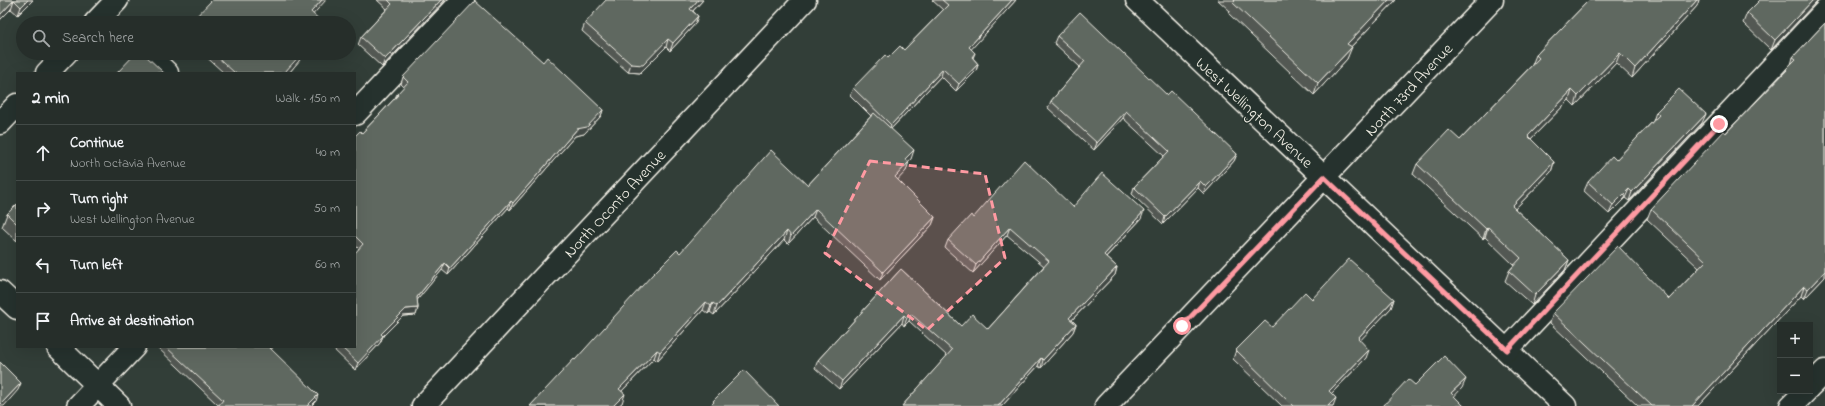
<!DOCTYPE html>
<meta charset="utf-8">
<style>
body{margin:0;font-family:"Indie Flower",sans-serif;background:#2e3632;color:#f1f3f6}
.controls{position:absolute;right:12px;bottom:12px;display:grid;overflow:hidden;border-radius:0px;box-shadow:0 4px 16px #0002}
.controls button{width:36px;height:36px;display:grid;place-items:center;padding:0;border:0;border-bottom:1px solid #424a47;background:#262e2a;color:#f1f3f6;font:20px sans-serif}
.stop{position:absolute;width:12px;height:12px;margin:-9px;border:3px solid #ff9aa2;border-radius:50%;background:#fff}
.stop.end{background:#ff9aa2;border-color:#fff;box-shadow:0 1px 4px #0008}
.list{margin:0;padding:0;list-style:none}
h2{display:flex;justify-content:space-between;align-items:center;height:52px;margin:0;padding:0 16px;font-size:17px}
h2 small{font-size:13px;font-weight:400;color:#a4a8a8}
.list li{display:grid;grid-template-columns:26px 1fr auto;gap:12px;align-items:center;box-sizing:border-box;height:56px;padding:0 16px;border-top:1px solid #424a47}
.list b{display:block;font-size:15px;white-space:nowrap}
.list p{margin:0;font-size:13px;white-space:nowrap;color:#a4a8a8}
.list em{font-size:13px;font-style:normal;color:#a4a8a8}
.icon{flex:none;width:22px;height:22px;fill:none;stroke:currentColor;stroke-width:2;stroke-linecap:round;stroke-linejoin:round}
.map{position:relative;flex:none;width:1825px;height:406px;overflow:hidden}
.search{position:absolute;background:#262e2a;box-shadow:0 4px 16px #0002;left:16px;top:16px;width:340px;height:44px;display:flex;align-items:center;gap:10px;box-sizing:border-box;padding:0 14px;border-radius:22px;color:#a4a8a8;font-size:15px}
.panel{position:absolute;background:#262e2a;box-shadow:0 4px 16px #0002;left:16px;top:72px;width:340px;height:276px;border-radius:0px}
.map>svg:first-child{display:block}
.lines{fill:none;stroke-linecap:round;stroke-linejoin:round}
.minor-casing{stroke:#f4f1e8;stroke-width:25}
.major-casing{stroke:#f4f1e8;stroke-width:25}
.minor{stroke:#26332d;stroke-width:22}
.major{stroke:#26332d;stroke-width:22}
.wall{fill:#525953;stroke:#f4f1e8}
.shaded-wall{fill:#424944;stroke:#f4f1e8}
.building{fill:#5f6861;stroke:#f4f1e8}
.route{stroke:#ff9aa2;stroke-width:5}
.marked{fill:#ff9aa2;fill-opacity:0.2;stroke:#ff9aa2;stroke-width:3;stroke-dasharray:8 5;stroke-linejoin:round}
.labels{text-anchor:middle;stroke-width:3;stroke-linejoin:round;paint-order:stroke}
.street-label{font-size:16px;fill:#f4f1e8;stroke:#26332d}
</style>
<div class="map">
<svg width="1825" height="406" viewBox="0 0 1825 406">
<rect width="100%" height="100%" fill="#323e38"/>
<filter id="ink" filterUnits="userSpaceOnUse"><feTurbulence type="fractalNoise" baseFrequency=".025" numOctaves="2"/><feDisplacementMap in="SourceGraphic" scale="8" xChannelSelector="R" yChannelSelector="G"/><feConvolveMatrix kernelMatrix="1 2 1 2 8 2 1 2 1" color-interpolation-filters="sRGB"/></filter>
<g filter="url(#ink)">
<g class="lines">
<g class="minor-casing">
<g id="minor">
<polyline points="1137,0 1565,406"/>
<polyline points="146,53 167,73"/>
<polyline points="355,114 463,0"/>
<polyline points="0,292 17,308"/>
<polyline points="58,347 119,406"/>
<polyline points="1507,350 1825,11"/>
<polyline points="1810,386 1825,371"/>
<polyline points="78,406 134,347"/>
<polyline points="423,406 805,0"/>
<polyline points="1106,406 1492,0"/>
<polyline points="1791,406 1806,391"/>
</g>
</g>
<g class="major-casing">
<g id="major">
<polyline points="95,23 117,0"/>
<polyline points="47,73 66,53"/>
<polyline points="0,123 17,105"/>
</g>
</g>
<use href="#minor" class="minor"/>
<use href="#major" class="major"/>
</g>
<g class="wall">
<polygon points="0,0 33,0 18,15 11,9 0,20"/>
<polygon points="377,0 445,0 382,67 358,45 361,37 387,9"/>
<polygon points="616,0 703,0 693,11 698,16 695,24 670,51 666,47 640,73 628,72 582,31 585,23"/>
<polygon points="932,0 1016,0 971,49 975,53 973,58 978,64 976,71 956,91 941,76 891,129 911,159 908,162 906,171 897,180 935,217 932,225 880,280 813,217 788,244 784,240 714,315 710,312 708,314 703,310 657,361 654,358 622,391 622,403 618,406 530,406 680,253 808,185 871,116 850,95 853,88 888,58 904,50 943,10"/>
<polygon points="1218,0 1396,0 1351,47 1347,59 1314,95 1229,14 1230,11"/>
<polygon points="1589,0 1699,0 1697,6 1632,78 1616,63 1575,106 1569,100 1531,139 1554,162 1551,172 1515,209 1569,260 1565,270 1532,305 1505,281 1509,271 1514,265 1485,237 1483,239 1413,174 1417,164 1460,140 1532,65 1536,55"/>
<polygon points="1816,2 1771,50 1743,23 1747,13"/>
<polygon points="1825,23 1825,277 1804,299 1801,296 1698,406 1638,406 1550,323 1553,313 1669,299 1699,268 1647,219 1651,209 1784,73 1786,69 1791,65 1793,57"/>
<polygon points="1057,36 1167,95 1237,154 1234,161 1204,194 1198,188 1163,224 1132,194 1134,187 1164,156 1123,118 1094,150 1048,108 1051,101 1080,67 1054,43"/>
<polygon points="202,53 303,53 302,54 299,61 289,73 224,73"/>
<polygon points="543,62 603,110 601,116 584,134 575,136 510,210 508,208 448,275 442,270 417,300 418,308 416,315 403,316 383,336 380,343 355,370 331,347 355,347 359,249 355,245 355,136 362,133 395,98 397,94 404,87 401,84 403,77"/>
<polygon points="1656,112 1702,123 1629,201 1625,198 1609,214 1584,191 1588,182 1616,160 1653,121"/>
<polygon points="17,204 17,241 2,227 7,214"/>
<polygon points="1073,207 1141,219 1106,257 1117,267 1115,275 1072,320 1076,324 1073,332 1041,368 1038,366 1002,406 902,406 947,356 909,321 904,326 902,323 839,389 815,368 818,360 901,269 961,326 988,329 1044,266 1007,235 973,273 945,248 948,240 973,218"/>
<polygon points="1312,299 1394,299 1391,308 1360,340 1366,358 1331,394 1333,406 1282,406 1233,359 1236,350 1272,327"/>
<polygon points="157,347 273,347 271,350 316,401 218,405"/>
</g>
<g class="shaded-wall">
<polygon points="14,0 11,9 0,20 0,15"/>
<polygon points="28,0 33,0 18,15 21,7"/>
<polygon points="322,0 326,0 308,20 311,12"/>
<polygon points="441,0 445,0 382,67 385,59"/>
<polygon points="698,0 703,0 687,17 690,9"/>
<polygon points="1012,0 1016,0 967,54 969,47"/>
<polygon points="1389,0 1396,0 1343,55 1347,44"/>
<polygon points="1697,0 1699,0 1697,6 1632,78 1635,68"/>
<polygon points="1813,0 1820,0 1816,2 1771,50 1775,40"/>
<polygon points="698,16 695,24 670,51 673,43"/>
<polygon points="668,39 666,47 640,73 628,72 631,64"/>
<polygon points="1352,47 1347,59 1314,95 1318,83"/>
<polygon points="300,53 303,53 302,54 299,61 289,73 284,73"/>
<polygon points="1620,53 1616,63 1575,106 1578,96"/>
<polygon points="978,64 976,71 956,91 959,84"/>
<polygon points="943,69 941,76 888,132 891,125"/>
<polygon points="1572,90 1569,100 1524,146 1528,136"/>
<polygon points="603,110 601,116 584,134 575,136 510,210 513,203 577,129"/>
<polygon points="1126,111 1123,118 1094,150 1097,143"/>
<polygon points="1706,114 1702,123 1629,201 1632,192"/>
<polygon points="914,150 911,159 902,167 905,159"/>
<polygon points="1237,154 1234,161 1204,194 1206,187"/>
<polygon points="909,162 906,171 892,186 895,177"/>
<polygon points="1554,162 1551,172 1508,216 1512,206"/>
<polygon points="1200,181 1198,188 1163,224 1165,217"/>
<polygon points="1629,189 1625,198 1609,214 1613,205"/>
<polygon points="511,201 508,208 448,275 450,268"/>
<polygon points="816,209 813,217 788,244 791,236"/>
<polygon points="1144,211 1141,219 1101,262 1104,255"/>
<polygon points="935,217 932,225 880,280 883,272"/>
<polygon points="1010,227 1007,235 973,273 976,265"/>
<polygon points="1488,227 1485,237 1483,239 1486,229"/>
<polygon points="787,231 784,240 714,315 717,306"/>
<polygon points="1569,260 1565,270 1532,305 1535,295"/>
<polygon points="445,263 442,270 414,304 417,297"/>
<polygon points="1117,267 1115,275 1066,326 1069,318"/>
<polygon points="1825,271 1825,277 1804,299 1808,289"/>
<polygon points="1804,286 1801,296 1698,406 1692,406"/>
<polygon points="1394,299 1391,308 1355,346 1358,338"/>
<polygon points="706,302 703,310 657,361 660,352"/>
<polygon points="713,303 710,312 708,314 711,306"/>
<polygon points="418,308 416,315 403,316 383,336 380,343 355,370 358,363 381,334 406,309"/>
<polygon points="911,314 909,321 904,326 907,318"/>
<polygon points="904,315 902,323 839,389 842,381"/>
<polygon points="1076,324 1073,332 1041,368 1043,360"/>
<polygon points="657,350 654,358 616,397 619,389"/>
<polygon points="1369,350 1366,358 1325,400 1329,391"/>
<polygon points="1041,358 1038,366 1002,406 998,406"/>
<polygon points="1466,379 1462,388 1448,403 1451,393"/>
<polygon points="21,383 18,390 4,406 0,406 0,405"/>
<polygon points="625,394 622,403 618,406 613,406"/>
<polygon points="318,395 316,401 311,406 307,406"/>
<polygon points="1336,398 1333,406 1328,406"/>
</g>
<g class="building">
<polygon points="0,0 28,0 21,7 14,0 0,15"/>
<polygon points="212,0 322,0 311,12 323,23 190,23"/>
<polygon points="388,0 441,0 385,59 361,37 392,4"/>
<polygon points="606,0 615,0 615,1 616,0 698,0 690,9 698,16 673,43 668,39 643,65 631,64 585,23"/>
<polygon points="942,0 1012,0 969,47 975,53 972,57 978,64 959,84 943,69 891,125 853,88 885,55 888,58 900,46 904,50 948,5"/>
<polygon points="1234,0 1389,0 1347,44 1352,47 1318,83 1233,3 1235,1"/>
<polygon points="1589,0 1697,0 1635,68 1620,53 1578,96 1572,90 1528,136 1554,162 1512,206 1569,260 1535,295 1509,271 1521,258 1488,227 1486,229 1417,164 1449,130 1460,140 1539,58 1536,55"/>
<polygon points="1760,0 1813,0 1775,40 1747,13"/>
<polygon points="475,1 543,62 547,57 603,110 587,127 577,129 513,203 511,201 450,268 445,263 417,297 418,308 406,309 381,334 383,336 358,363 341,347 355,347 355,253 363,244 355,236 355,136 360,131 362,133 398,95 397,94 408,82 403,77"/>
<polygon points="1080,12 1167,95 1171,91 1237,154 1206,187 1200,181 1165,217 1134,187 1169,151 1126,111 1097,143 1051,101 1085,61 1057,36"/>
<polygon points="1825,23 1825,271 1808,289 1804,286 1692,406 1652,406 1553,313 1618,246 1669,299 1706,261 1651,209 1724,131 1726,133 1787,70 1786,69 1796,59 1793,57"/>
<polygon points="136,53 143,53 164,73 117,73"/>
<polygon points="213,53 302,53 284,73 235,73"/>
<polygon points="1679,89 1706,114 1632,192 1629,189 1613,205 1588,182 1612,156 1616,160 1659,115 1656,112"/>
<polygon points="874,113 914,150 905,159 909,162 895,177 935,217 883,272 816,209 791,236 787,231 717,306 713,303 711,306 706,302 660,352 657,350 619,389 625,394 613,406 530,406 574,359 575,360 652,275 677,250 680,253 771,150 808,185"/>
<polygon points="1024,160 1073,207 1102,173 1144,211 1104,255 1117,267 1069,318 1076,324 1043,360 1041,358 998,406 902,406 952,350 911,314 907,318 904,315 842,381 818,360 901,269 961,326 972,314 988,329 1049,261 1010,227 976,265 948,240 971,215 973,218"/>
<polygon points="17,204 17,224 7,214"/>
<polygon points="1349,259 1394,299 1358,338 1369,350 1329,391 1336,398 1328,406 1293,406 1236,350 1265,321 1272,327 1305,292 1312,299"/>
<polygon points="166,347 271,347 270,348 318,395 307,406 218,406 223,400"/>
<polygon points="1444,356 1466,379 1451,393 1464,406 1383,406 1408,379 1415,385"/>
<polygon points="0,362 21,383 0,405"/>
<polygon points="744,370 779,406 710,406 714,402 713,401"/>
</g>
</g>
<g class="lines" filter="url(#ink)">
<polyline class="route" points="1182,326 1324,177 1507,350 1719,124"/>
</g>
<path class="marked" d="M 870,161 L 985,174 L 1005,258 L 927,330 L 825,253 Z"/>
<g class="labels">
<g class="street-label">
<text transform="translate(1408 89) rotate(-47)" y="6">North 73rd Avenue</text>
<text transform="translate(1255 112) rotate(43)" y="6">West Wellington Avenue</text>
<text transform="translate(614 203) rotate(-47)" y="6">North Oconto Avenue</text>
</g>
</g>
</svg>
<div class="controls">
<button>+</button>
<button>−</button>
</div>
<div class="stop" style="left:1182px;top:326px"></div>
<div class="stop end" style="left:1719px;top:124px"></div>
<div class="search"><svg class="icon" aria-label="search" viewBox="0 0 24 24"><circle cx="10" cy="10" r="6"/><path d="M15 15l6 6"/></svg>Search here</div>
<section class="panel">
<h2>2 min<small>Walk · 150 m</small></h2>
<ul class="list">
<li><svg class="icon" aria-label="ahead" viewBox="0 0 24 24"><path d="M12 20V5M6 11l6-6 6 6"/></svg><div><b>Continue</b><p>North Octavia Avenue</p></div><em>40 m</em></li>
<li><svg class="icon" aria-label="right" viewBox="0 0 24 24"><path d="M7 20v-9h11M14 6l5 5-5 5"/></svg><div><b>Turn right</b><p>West Wellington Avenue</p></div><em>50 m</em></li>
<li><svg class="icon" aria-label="left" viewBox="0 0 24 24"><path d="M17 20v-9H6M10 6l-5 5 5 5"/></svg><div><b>Turn left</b></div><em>60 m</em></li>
<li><svg class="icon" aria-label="arrive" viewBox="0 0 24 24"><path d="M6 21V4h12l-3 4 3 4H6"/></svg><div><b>Arrive at destination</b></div></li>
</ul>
</section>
</div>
